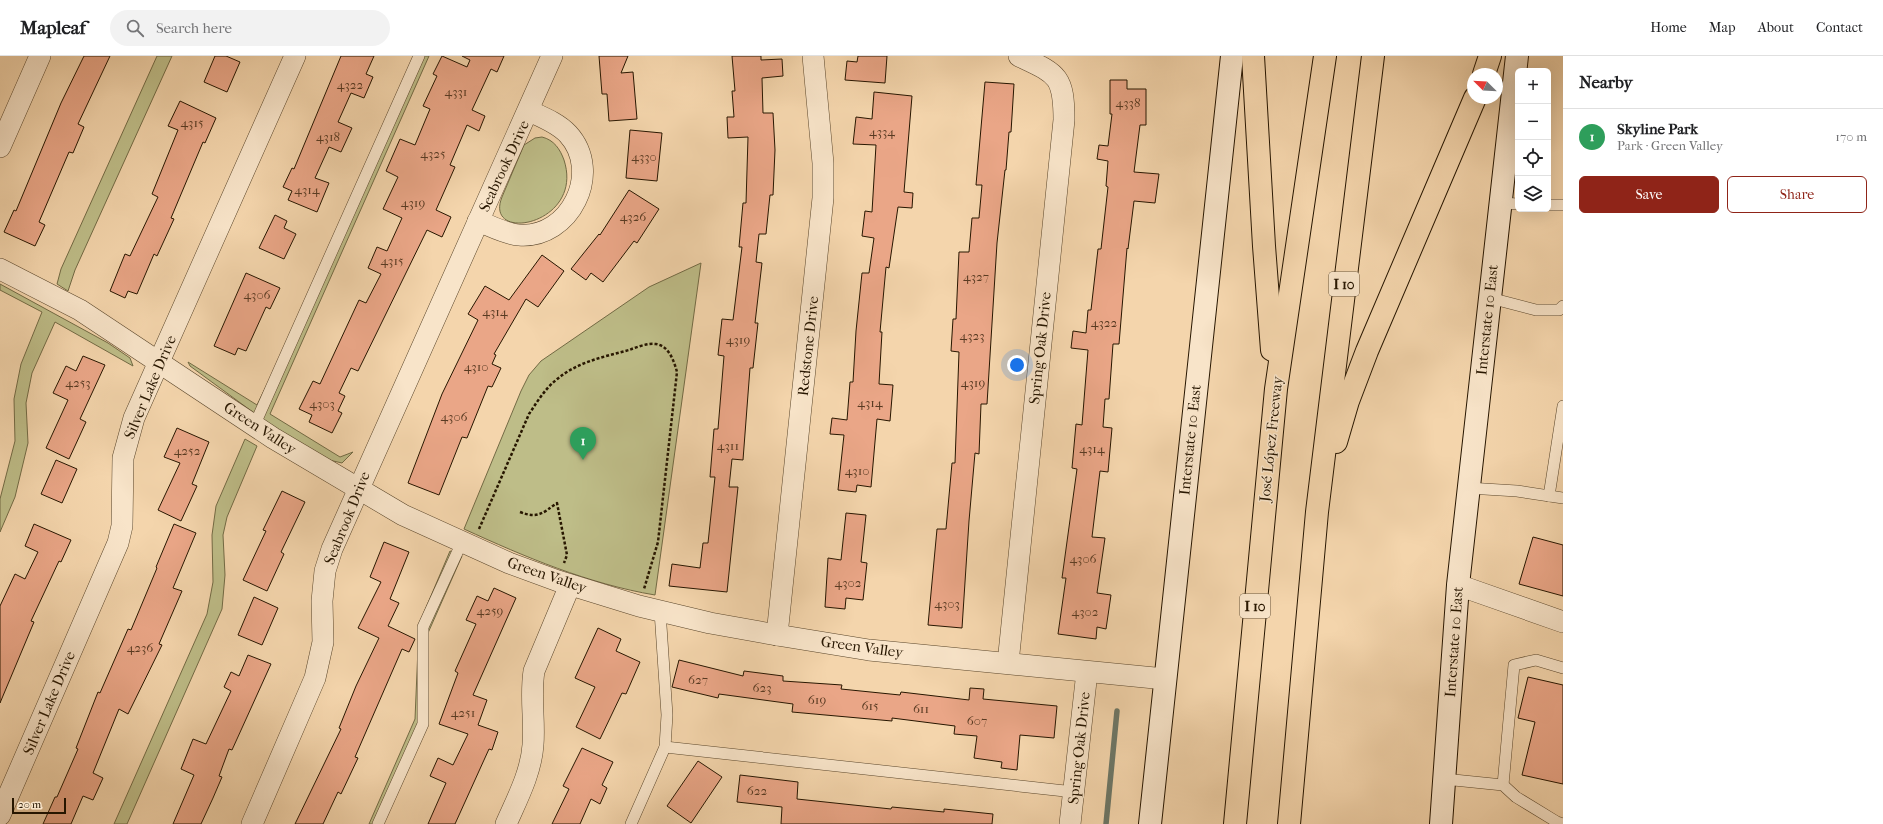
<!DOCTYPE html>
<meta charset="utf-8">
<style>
body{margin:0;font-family:"IM FELL French Canon",serif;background:#f2f2f2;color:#202124}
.controls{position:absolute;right:12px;top:12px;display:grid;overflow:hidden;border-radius:6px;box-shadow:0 4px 16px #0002}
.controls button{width:36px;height:36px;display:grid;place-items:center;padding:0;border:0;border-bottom:1px solid #e0e0e0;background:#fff;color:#202124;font:20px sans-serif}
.compass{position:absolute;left:1467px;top:12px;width:36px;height:36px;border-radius:50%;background:#fff;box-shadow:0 4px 16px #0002;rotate:294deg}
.scale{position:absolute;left:12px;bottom:10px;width:54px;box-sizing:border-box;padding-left:4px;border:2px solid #271600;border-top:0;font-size:11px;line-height:14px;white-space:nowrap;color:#271600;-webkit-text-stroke:3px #f8e4c9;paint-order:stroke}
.you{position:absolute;left:1017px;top:309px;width:14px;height:14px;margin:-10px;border:3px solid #fff;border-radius:50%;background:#1a73e8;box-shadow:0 0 0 6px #1a73e833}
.badge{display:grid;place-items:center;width:26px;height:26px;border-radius:50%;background:#8f2418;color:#fff;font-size:13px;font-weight:700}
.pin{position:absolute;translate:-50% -33px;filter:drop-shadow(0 1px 2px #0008)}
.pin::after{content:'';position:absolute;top:21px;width:14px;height:12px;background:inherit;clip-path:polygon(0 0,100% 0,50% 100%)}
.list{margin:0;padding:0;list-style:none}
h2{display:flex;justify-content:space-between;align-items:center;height:52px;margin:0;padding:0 16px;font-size:17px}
h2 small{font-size:13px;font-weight:400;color:#757577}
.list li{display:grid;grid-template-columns:26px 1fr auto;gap:12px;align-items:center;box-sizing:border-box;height:56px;padding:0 16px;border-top:1px solid #e0e0e0}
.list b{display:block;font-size:15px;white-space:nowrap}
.list p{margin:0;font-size:13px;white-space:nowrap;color:#757577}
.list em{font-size:13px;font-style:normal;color:#757577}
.actions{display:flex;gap:8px;padding:12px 16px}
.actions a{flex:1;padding:9px 0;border:1px solid #8f2418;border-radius:6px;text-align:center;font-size:14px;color:#8f2418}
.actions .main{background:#8f2418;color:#fff}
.icon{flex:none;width:22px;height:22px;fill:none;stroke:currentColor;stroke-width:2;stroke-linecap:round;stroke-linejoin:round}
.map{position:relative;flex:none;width:1563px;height:768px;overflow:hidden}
header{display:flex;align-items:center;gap:24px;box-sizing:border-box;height:56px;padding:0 20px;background:#fff;border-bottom:1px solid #e0e0e0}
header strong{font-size:19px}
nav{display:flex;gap:22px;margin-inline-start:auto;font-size:14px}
.search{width:280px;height:36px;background:#f2f2f2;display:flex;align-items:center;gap:10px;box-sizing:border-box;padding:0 14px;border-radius:22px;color:#757577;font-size:15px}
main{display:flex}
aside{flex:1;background:#fff}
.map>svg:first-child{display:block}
.green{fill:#bebd88;stroke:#726a44}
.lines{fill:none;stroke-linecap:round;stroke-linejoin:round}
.stream{stroke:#6d7767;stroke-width:5.5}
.building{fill:#eaa687;stroke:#271600}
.lane-casing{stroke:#5a462b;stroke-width:12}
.street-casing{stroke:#5a462b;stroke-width:22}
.secondary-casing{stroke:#271600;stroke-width:24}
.highway-casing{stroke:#271600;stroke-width:24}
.path{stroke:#271600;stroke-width:2.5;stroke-dasharray:3 2;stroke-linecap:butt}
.lane{stroke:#f8e4c9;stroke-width:11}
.street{stroke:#f8e4c9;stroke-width:21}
.secondary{stroke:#f8e4c9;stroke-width:22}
.highway{stroke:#f4d5ac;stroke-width:22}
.labels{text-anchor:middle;stroke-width:3;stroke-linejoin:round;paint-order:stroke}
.number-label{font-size:13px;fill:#583a22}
.shield{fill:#f8e4c9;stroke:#66543c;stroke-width:1}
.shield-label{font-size:14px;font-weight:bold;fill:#271600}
.street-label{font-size:15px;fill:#271600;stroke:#f8e4c9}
</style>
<header>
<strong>Mapleaf</strong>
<div class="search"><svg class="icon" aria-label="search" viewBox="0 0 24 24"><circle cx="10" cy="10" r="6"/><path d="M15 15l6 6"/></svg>Search here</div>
<nav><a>Home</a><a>Map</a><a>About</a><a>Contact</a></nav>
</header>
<main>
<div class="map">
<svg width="1563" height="768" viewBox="0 0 1563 768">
<rect width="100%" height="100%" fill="#f4d5ac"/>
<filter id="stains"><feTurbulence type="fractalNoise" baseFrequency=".005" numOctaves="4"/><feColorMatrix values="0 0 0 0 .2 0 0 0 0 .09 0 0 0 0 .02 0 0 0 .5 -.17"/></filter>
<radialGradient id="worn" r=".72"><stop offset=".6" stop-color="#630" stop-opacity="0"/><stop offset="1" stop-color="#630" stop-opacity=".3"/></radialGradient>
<g class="green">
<polygon points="157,0 172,0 75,214 68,235 57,228 61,213"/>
<polygon points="414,0 429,0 270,358 340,401 353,396 342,407 325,403 265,365 190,310 188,306 257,349 283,296"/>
<path d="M 542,81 C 554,84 560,93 564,104 C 585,169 483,188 502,141 L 524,89 L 535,82 Z"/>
<path d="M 701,207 L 655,539 C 589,528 525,501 464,473 L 521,335 L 529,319 L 541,305 L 649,231 Z"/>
<polygon points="0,228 108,287 130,302 133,310 55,266 32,317 26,347 28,387 15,441 0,476 0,443 15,385 14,343 21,308 42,256 0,234"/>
<polygon points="245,383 257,390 227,461 223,479 225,519 222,553 127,768 114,768 207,558 213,526 212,479 216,450"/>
<polygon points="450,495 462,500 428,577 427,667 382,768 369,768 415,663 419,568"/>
</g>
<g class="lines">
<polyline class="stream" points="1106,768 1117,655"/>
</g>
<g class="building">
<polygon points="84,0 110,0 78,68 84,71 73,97 69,96 39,166 45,169 35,190 4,176 14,154 16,155 61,47"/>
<polygon points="215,0 226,0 240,6 227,36 204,26"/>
<polygon points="341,0 374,0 366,18 373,21 364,42 351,37 338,66 352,72 341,96 329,91 315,122 329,127 317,156 288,144 292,135 283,131 292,112 294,113"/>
<polygon points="442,0 467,11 470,4 462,0 504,0 497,16 491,13 472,54 485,60 479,75 467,69 450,109 455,111 436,154 451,161 442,181 427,174 358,315 351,312 339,337 345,340 338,355 342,357 332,377 309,366 312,359 299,353 313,325 320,328 359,244 366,247 381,218 368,212 377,191 387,195 402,162 383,153 398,121 386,115 400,83 415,89 430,53 423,50 437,20 433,18"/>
<polygon points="599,0 628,0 621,17 633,16 637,63 609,65 607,38 602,38"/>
<polygon points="732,0 761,0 761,4 782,3 783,20 762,22 763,57 773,57 775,94 773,139 770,139 766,178 759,178 756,206 762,207 755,267 758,267 753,312 750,312 743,404 732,403 729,431 738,431 727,536 669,530 672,508 700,512 703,487 708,487 715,421 710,421 714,373 718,373 724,300 718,299 722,263 733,264 742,191 739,191 743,147 746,147 748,81 728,82 727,61 734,61 732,35 735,35"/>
<polygon points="858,0 887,0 885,27 845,24 847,5 857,6"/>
<polygon points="1110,24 1127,24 1127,33 1146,33 1146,69 1140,69 1134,116 1159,118 1155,147 1134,145 1128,193 1127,192 1119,288 1113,288 1109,343 1105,343 1103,371 1112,372 1108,416 1100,415 1092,481 1105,482 1097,537 1111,539 1106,573 1097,571 1096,583 1058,578 1066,522 1062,522 1077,413 1072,412 1076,368 1082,369 1088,294 1071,292 1073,275 1086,277 1088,254 1091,254 1098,193 1101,193 1108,131 1106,130 1108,105 1097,103 1099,89 1108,90 1112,58 1110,58"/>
<polygon points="985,26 1014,28 1011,76 1009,76 1006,114 1005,114 997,187 987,348 981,348 979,398 975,397 969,465 962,572 928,569 937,473 946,473 952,407 955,407 959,296 951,295 953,263 956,263 959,196 969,196 972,162 979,162 982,129 976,129"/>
<polygon points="874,36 912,40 904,136 913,137 912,152 898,151 889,212 886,211 880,276 882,276 879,328 893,329 890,365 877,363 871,431 857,429 856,436 838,434 844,379 830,378 832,362 847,364 850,326 853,326 856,275 862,217 869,217 874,182 862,180 865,155 872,156 876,89 853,88 856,61 872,63"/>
<polygon points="180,45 216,62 205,87 203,86 171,162 174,163 157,200 154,198 137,238 128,235 125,242 110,235 125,198 130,200 158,141 152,138 178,74 168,70"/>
<polygon points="630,74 662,77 657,125 626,122"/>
<polygon points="629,134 659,153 637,187 634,185 603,226 591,217 586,224 571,213 599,178 600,179"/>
<polygon points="275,159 287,165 284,172 296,178 284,203 259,192"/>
<polygon points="542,199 564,215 538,251 526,243 494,298 496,299 492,308 501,312 492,331 488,330 467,382 462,381 439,439 408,427 442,338 478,264 468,258 485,230 509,244"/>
<polygon points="246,217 280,232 270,253 266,251 246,295 238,292 235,299 214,290"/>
<polygon points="83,300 105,309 80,363 86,366 69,403 46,392 68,344 53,337 66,310 76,315"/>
<polygon points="177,372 209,386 192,428 197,430 181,465 158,454 180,407 164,401"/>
<polygon points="56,404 77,413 62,447 41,438"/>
<polygon points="282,435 305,446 281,496 284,498 267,535 243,524 266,475 263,474"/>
<polygon points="846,457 866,459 861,506 867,507 863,544 846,542 845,553 825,551 828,502 841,504"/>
<polygon points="34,468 71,484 61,506 59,505 31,565 34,566 0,647 0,550 15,518 25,523 38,496 25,490"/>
<polygon points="174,468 196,477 173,532 182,535 159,588 162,589 128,658 119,653 93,717 103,722 93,744 83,740 71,768 43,768 55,741 57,741 78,693 76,692 98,636 100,637 128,573 131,574 157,512 156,511"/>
<polygon points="1533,481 1563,489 1563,540 1519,528"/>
<polygon points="384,486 409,496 390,543 399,547 388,570 415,583 409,596 402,593 355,701 358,702 341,738 338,736 323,768 295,768 341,673 339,672 356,630 379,582 358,572 381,526 370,521"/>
<polygon points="494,532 516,542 473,639 487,644 478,669 498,676 492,694 489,693 455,768 428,768 446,727 430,720 438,702 453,709 468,678 439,668 458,617 455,615 476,568 466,564 477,540 488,545"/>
<polygon points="254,541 278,552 262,589 238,579"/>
<polygon points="598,572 621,583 616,595 640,606 626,638 622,637 600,683 576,671 595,631 575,622"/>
<polygon points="248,599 271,608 232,694 229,693 219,720 222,721 213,742 201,768 173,768 194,719 181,713 193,683 206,688 231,635 224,631 231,616 239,620"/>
<polygon points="679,604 743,620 744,615 783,620 783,625 842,629 841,633 900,639 901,636 969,644 970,632 984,633 983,643 1057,650 1054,682 1020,679 1017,714 1001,712 1002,706 974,702 977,680 954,678 955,670 892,662 892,665 792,656 793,648 719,638 718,642 672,631"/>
<polygon points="1528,621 1563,629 1563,728 1522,719 1535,666 1518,662"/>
<polygon points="582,692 613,706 602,729 607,732 600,748 591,743 580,768 552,768 569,733 563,730"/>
<polygon points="698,705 722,721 691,767 667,750"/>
<polygon points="740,719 798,726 797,743 891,753 892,751 944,756 944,753 993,758 992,768 781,768 782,751 737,746"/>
</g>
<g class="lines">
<g class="lane-casing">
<g id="lane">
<polyline points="1500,147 1518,148"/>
<polyline points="1548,149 1563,149"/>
<polyline points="1490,242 1536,254 1559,254 1563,250"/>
<polyline points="255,368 419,0"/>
<polyline points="1468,432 1517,435 1563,442"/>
<polyline points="1549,440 1563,350"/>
<polyline points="665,691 1074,736"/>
<polyline points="1444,723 1503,729 1516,741 1557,766 1563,768"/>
<polyline points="1503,729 1514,609 1536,604 1563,612"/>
<polyline points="378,768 423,668 423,571 462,486"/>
<polyline points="631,768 665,691 667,659 660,555"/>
</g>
</g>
<g class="street-casing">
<g id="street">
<polyline points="0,91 40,0"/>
<path d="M 478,165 C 491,170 505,178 519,179 C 570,183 603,116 568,78 C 558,67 542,61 529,55"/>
<polyline points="0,213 80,254 273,382 403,459 509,507 558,525 639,550 710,567 777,579 869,594 1165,623"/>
<polyline points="1458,529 1563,566"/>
<polyline points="777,579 823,142 823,107 813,0"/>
<path d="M 1008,607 L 1064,64 C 1064,19 1057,18 1019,0"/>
<polyline points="0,759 118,487 122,470 123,402 134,362 295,0"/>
<polyline points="252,768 315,622 323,586 322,545 325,515 332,493 552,0"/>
<path d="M 506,768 C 517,743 531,717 533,689 C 535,664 530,640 534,615 L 570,529"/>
<polyline points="1070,768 1087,616"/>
</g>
</g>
<g class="secondary-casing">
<g id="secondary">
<polyline points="1150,768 1232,0"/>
<polyline points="1441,768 1458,529 1517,0"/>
</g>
</g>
<g class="highway-casing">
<g id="highway">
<polyline points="1253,0 1264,190 1272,294"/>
<polyline points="1484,18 1490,0"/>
<polyline points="1336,386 1348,345 1367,295 1475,42"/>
<polyline points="1235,768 1276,333 1325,0"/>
<polyline points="1289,768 1317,456 1373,0"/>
</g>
</g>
<g class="path">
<path d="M 520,456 C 538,463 543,457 557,447 L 567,499 L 564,507"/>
<path d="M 479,473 L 529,358 C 537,346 545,333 556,324 C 577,306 603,301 629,294 C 637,291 647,287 656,288 C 669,290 674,305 677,316 L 658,486 L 644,533"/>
</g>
<use href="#lane" class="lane"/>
<use href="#street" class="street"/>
<use href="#secondary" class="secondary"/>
<use href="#highway" class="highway"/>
</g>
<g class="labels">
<g class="number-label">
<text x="350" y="33">4322</text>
<text x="456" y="40">4331</text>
<text x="1128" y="51">4338</text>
<text x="192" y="71">4315</text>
<text x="882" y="80">4334</text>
<text x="328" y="85">4318</text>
<text x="433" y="102">4325</text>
<text x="644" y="105">4330</text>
<text x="307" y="138">4314</text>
<text x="413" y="151">4319</text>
<text x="633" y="165">4326</text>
<text x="392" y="209">4315</text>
<text x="976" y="225">4327</text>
<text x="257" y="243">4306</text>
<text x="495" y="260">4314</text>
<text x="1104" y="271">4322</text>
<text x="972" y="284">4323</text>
<text x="738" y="288">4319</text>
<text x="476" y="315">4310</text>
<text x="78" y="331">4253</text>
<text x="973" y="331">4319</text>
<text x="870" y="351">4314</text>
<text x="322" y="352">4303</text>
<text x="454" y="365">4306</text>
<text x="728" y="394">4311</text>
<text x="1092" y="397">4314</text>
<text x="187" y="399">4252</text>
<text x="857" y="419">4310</text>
<text x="1083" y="507">4306</text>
<text x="848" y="531">4302</text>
<text x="947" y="552">4303</text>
<text x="490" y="559">4259</text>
<text x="1085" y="560">4302</text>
<text x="140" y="596">4236</text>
<text x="698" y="628">627</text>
<text x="762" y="636">623</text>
<text x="817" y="648">619</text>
<text x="870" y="654">615</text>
<text x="921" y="657">611</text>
<text x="463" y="661">4251</text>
<text x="977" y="669">607</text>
<text x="757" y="739">622</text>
</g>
<g class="shield">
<rect x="1329" y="216" width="30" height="24" rx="3"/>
<rect x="1240" y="538" width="30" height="24" rx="3"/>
</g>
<g class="shield-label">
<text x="1344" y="233">I 10</text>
<text x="1255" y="555">I 10</text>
</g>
<g class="street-label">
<text transform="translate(504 110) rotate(-65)" y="5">Seabrook Drive</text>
<text transform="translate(1487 264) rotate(-84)" y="5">Interstate 10 East</text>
<text transform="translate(808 290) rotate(-84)" y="5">Redstone Drive</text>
<text transform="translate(1040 292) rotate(-84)" y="5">Spring Oak Drive</text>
<text transform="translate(150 331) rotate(-67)" y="5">Silver Lake Drive</text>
<text transform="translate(260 372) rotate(33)" y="5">Green Valley</text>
<text transform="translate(1271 383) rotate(-84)" y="5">José López Freeway</text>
<text transform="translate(1190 384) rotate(-84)" y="5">Interstate 10 East</text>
<text transform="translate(347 462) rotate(-68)" y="5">Seabrook Drive</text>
<text transform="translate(547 519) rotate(19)" y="5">Green Valley</text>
<text transform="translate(1454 586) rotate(-86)" y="5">Interstate 10 East</text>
<text transform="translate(862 591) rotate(8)" y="5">Green Valley</text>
<text transform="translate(49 647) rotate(-67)" y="5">Silver Lake Drive</text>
<text transform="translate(1079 692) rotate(-84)" y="5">Spring Oak Drive</text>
</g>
</g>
<rect width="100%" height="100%" filter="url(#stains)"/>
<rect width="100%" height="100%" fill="url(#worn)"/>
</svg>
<div class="controls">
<button>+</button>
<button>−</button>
<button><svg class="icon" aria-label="locate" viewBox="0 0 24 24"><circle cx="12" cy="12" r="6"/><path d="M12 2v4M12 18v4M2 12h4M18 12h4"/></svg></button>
<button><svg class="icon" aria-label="layers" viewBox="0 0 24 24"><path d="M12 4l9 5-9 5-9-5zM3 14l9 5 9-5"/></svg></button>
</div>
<svg class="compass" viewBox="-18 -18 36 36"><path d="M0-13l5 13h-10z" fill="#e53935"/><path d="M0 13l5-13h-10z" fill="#757577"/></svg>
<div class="scale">20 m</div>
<div class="you"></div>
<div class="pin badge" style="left:583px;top:404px;background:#2e9e5b">1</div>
</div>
<aside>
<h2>Nearby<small></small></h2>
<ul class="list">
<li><span class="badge" style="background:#2e9e5b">1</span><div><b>Skyline Park</b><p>Park · Green Valley</p></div><em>170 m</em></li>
</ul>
<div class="actions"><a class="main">Save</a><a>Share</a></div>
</aside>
</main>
